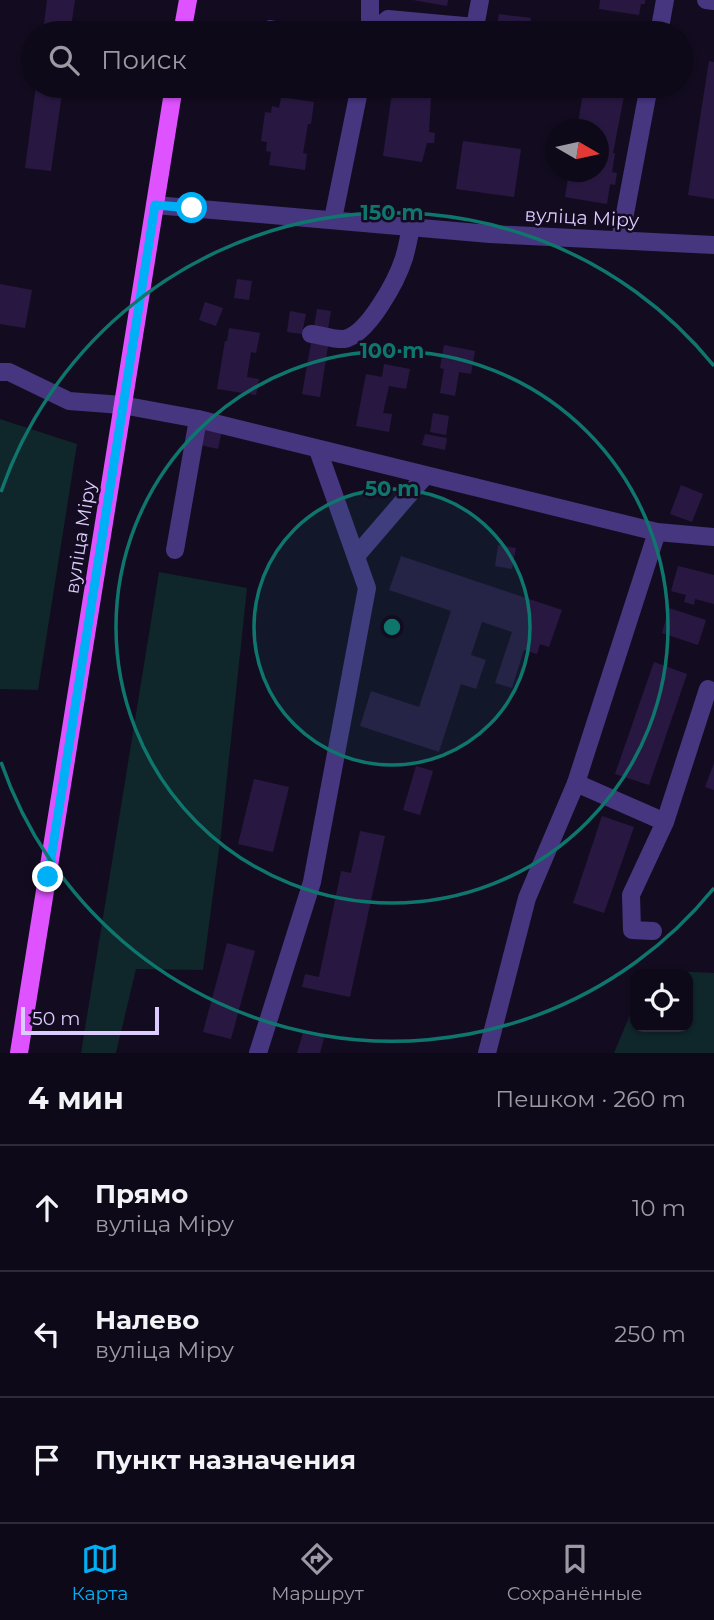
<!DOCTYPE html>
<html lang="ru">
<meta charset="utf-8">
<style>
body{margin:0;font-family:Montserrat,sans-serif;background:#1c1725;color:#f1f3f6}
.controls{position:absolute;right:21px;bottom:21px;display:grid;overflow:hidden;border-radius:14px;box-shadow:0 2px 5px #0004}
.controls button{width:63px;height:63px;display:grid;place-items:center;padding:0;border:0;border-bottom:2px solid #2e2a37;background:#0e0918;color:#f1f3f6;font:35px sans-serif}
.compass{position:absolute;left:546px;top:119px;width:63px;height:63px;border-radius:50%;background:#0e0918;box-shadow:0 2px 5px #0004;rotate:99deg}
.scale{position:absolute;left:21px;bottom:18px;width:138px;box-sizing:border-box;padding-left:7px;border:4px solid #dbcbff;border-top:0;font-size:19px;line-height:24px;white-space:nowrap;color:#dbcbff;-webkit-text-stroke:5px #130c20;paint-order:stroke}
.stop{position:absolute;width:21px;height:21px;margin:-16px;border:5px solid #00b0f6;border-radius:50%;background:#fff}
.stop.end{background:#00b0f6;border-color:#fff;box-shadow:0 2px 7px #0008}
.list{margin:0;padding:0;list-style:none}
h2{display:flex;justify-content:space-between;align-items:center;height:91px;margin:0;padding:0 28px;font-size:30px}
h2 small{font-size:23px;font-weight:400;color:#9b9aa2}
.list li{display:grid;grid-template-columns:46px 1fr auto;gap:21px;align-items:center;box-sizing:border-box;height:126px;padding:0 28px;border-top:2px solid #2e2a37}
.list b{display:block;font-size:26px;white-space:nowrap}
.list p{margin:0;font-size:23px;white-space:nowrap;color:#9b9aa2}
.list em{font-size:23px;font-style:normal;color:#9b9aa2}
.icon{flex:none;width:38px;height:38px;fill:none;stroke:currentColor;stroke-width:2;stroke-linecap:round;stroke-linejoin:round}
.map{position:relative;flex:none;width:714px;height:1053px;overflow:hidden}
.search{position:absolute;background:#0e0918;box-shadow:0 2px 5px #0004;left:21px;right:21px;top:21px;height:77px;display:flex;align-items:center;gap:18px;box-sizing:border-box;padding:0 24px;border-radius:38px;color:#9b9aa2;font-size:26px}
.sheet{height:469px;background:#0e0918}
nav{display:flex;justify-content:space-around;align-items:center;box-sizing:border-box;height:98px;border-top:2px solid #2e2a37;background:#0e0918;font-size:19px;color:#9b9aa2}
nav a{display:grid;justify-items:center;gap:4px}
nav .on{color:#00b0f6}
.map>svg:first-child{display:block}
.green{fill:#0f262a}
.building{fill:#281841}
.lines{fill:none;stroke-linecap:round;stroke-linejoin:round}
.minor{stroke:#463680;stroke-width:18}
.major{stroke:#de52ff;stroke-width:18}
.route{stroke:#00b0f6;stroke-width:9}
.ring{fill:none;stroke:#0f766e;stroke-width:3.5}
.labels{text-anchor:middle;stroke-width:5;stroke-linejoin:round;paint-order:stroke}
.street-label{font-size:19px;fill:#dbcbff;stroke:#130c20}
.centre{fill:#0f766e;stroke:#130c20;stroke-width:3.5}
.ring-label{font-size:21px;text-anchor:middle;font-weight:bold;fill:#0f766e;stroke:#130c20;stroke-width:5;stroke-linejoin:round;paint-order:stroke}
</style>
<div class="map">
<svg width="714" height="1053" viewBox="0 0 714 1053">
<rect width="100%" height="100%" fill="#130c20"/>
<g class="green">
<polygon points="0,419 77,444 38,690 0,689"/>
<polygon points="159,572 247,588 221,834 203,970 136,969 116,1053 81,1053"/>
<polygon points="649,970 714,973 714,1053 614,1053 635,1003 635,1027 688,1027 688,974 648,974"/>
</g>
<g class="building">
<polygon points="47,0 75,0 70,33 43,33"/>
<polygon points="413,0 448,0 447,6"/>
<polygon points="600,0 645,0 645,4 641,4 639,15 599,9"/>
<polygon points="499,14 531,18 529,33 496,33"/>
<polygon points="709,61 714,62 714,199 688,195"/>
<polygon points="36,86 63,86 51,171 25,168"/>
<polygon points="393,86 442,86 442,89 435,88 434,98 431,98 429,132 435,133 434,143 427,143 422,162 383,156"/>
<polygon points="584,86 626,86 613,153 615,153 612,172 617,173 615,185 610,184 607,204 565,197 569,172 598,172 598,130 577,130"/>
<polygon points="281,97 314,102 311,124 308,124 303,153 307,154 305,170 269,165 271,152 266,151 267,142 261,141 265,112 271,113 272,106 279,108"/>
<polygon points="463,141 521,149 514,197 456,189"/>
<polygon points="237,279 252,281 249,300 234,298"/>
<polygon points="0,284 32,290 25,328 0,324"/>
<polygon points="205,302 223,308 216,326 199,320"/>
<polygon points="317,309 331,311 328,329 314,327"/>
<polygon points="290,311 306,314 302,334 287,332"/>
<polygon points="229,328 260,333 256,353 251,352 247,377 259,379 256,395 217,389 225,341 227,341"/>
<polygon points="311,343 328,346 320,397 302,394"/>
<polygon points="444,345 475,351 471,374 459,372 455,396 440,393 444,369 440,368"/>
<polygon points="384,364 410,369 406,389 389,386 383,413 392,414 389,432 356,426 366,374 382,377"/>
<polygon points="433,413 449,416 446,435 430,432"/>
<polygon points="204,426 222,430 218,449 200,445"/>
<polygon points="425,434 447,438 445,450 422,445"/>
<polygon points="681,485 703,494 692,522 670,514"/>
<polygon points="498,545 516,548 512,569 495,566"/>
<polygon points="401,556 562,610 549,647 540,644 537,654 524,650 512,688 495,683 512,632 482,622 471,655 486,660 476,689 461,684 439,752 360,726 371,691 419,707 451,611 389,590"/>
<polygon points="678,566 714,575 714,604 695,599 694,605 684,602 686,595 671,591"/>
<polygon points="669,608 706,620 698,645 662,633"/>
<polygon points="654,662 687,674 649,785 615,774"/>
<polygon points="714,763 714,790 705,787"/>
<polygon points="416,766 433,771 420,815 403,810"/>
<polygon points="254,779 289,787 273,852 238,844"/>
<polygon points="602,816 634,827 604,913 573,903"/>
<polygon points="360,831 385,836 350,997 302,987 305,974 319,977 341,871 351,873"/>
<polygon points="227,943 255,951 231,1039 203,1032"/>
<polygon points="303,1033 324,1038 320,1053 297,1053"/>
</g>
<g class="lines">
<g class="minor">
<polyline points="370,0 370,33"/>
<polyline points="706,0 714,1"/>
<polyline points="270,29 293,33"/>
<polyline points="372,33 388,19 475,27 480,0"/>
<polyline points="659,33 665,0"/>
<polyline points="155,205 490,234 714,245"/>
<polyline points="333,219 360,86"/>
<polyline points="620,240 649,86"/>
<path d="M 311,334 C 321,335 335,340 344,339 C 368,335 397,280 404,258 C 407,248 409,237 411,227"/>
<polyline points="0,372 9,372 69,401 122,405 198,419 175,550"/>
<polyline points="198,419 657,532 714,537"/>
<polyline points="356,556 425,476"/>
<polyline points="576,783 665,822 631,895 632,930 653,931"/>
<polyline points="665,822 708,689"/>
<polyline points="258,1053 312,882 367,588 318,450"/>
<polyline points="487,1053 527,898 576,783 657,532"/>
</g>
<g class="major">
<polyline points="182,33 188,0"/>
<polyline points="19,1053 174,86"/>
</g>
</g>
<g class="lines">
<polyline class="route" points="48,877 155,205 192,208"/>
</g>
<circle cx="392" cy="627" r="138" fill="#0f766e" fill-opacity=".12"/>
<g class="ring">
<circle cx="392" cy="627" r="138"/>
<circle cx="392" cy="627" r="276"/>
<path d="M714 888A414 414 0 0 1 1 762M1 492A414 414 0 0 1 714 366"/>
</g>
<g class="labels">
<g class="street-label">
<text transform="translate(582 217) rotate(3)" y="7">вуліца Міру</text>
<text transform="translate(80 537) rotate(-81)" y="7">вуліца Міру</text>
</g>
</g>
<circle cx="392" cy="627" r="10" class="centre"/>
<g class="ring-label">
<text x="392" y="220">150 m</text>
<text x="392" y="358">100 m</text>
<text x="392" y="496">50 m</text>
</g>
</svg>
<div class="controls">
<button><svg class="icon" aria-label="locate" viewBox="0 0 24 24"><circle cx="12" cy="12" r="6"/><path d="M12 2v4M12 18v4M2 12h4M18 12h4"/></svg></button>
</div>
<svg class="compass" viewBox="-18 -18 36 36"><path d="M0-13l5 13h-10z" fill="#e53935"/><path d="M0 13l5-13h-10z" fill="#9b9aa2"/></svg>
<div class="scale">50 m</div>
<div class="stop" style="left:192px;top:208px"></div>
<div class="stop end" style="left:48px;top:877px"></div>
<div class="search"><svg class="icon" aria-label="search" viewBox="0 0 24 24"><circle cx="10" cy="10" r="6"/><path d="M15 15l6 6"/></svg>Поиск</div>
</div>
<section class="sheet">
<h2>4 мин<small>Пешком · 260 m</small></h2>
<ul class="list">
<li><svg class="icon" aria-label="ahead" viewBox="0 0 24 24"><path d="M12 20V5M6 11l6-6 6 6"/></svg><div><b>Прямо</b><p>вуліца Міру</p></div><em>10 m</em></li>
<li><svg class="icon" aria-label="left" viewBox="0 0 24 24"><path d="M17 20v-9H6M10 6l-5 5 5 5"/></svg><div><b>Налево</b><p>вуліца Міру</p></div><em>250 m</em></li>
<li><svg class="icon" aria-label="arrive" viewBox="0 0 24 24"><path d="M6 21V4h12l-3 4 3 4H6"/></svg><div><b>Пункт назначения</b></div></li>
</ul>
</section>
<nav>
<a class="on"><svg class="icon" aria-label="map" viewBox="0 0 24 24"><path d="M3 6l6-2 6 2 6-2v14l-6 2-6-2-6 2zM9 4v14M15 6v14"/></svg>Карта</a>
<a><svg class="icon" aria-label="directions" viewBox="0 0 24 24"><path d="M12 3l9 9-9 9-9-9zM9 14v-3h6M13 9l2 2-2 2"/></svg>Маршрут</a>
<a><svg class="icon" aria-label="saved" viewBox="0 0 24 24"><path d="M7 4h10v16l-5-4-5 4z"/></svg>Сохранённые</a>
</nav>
